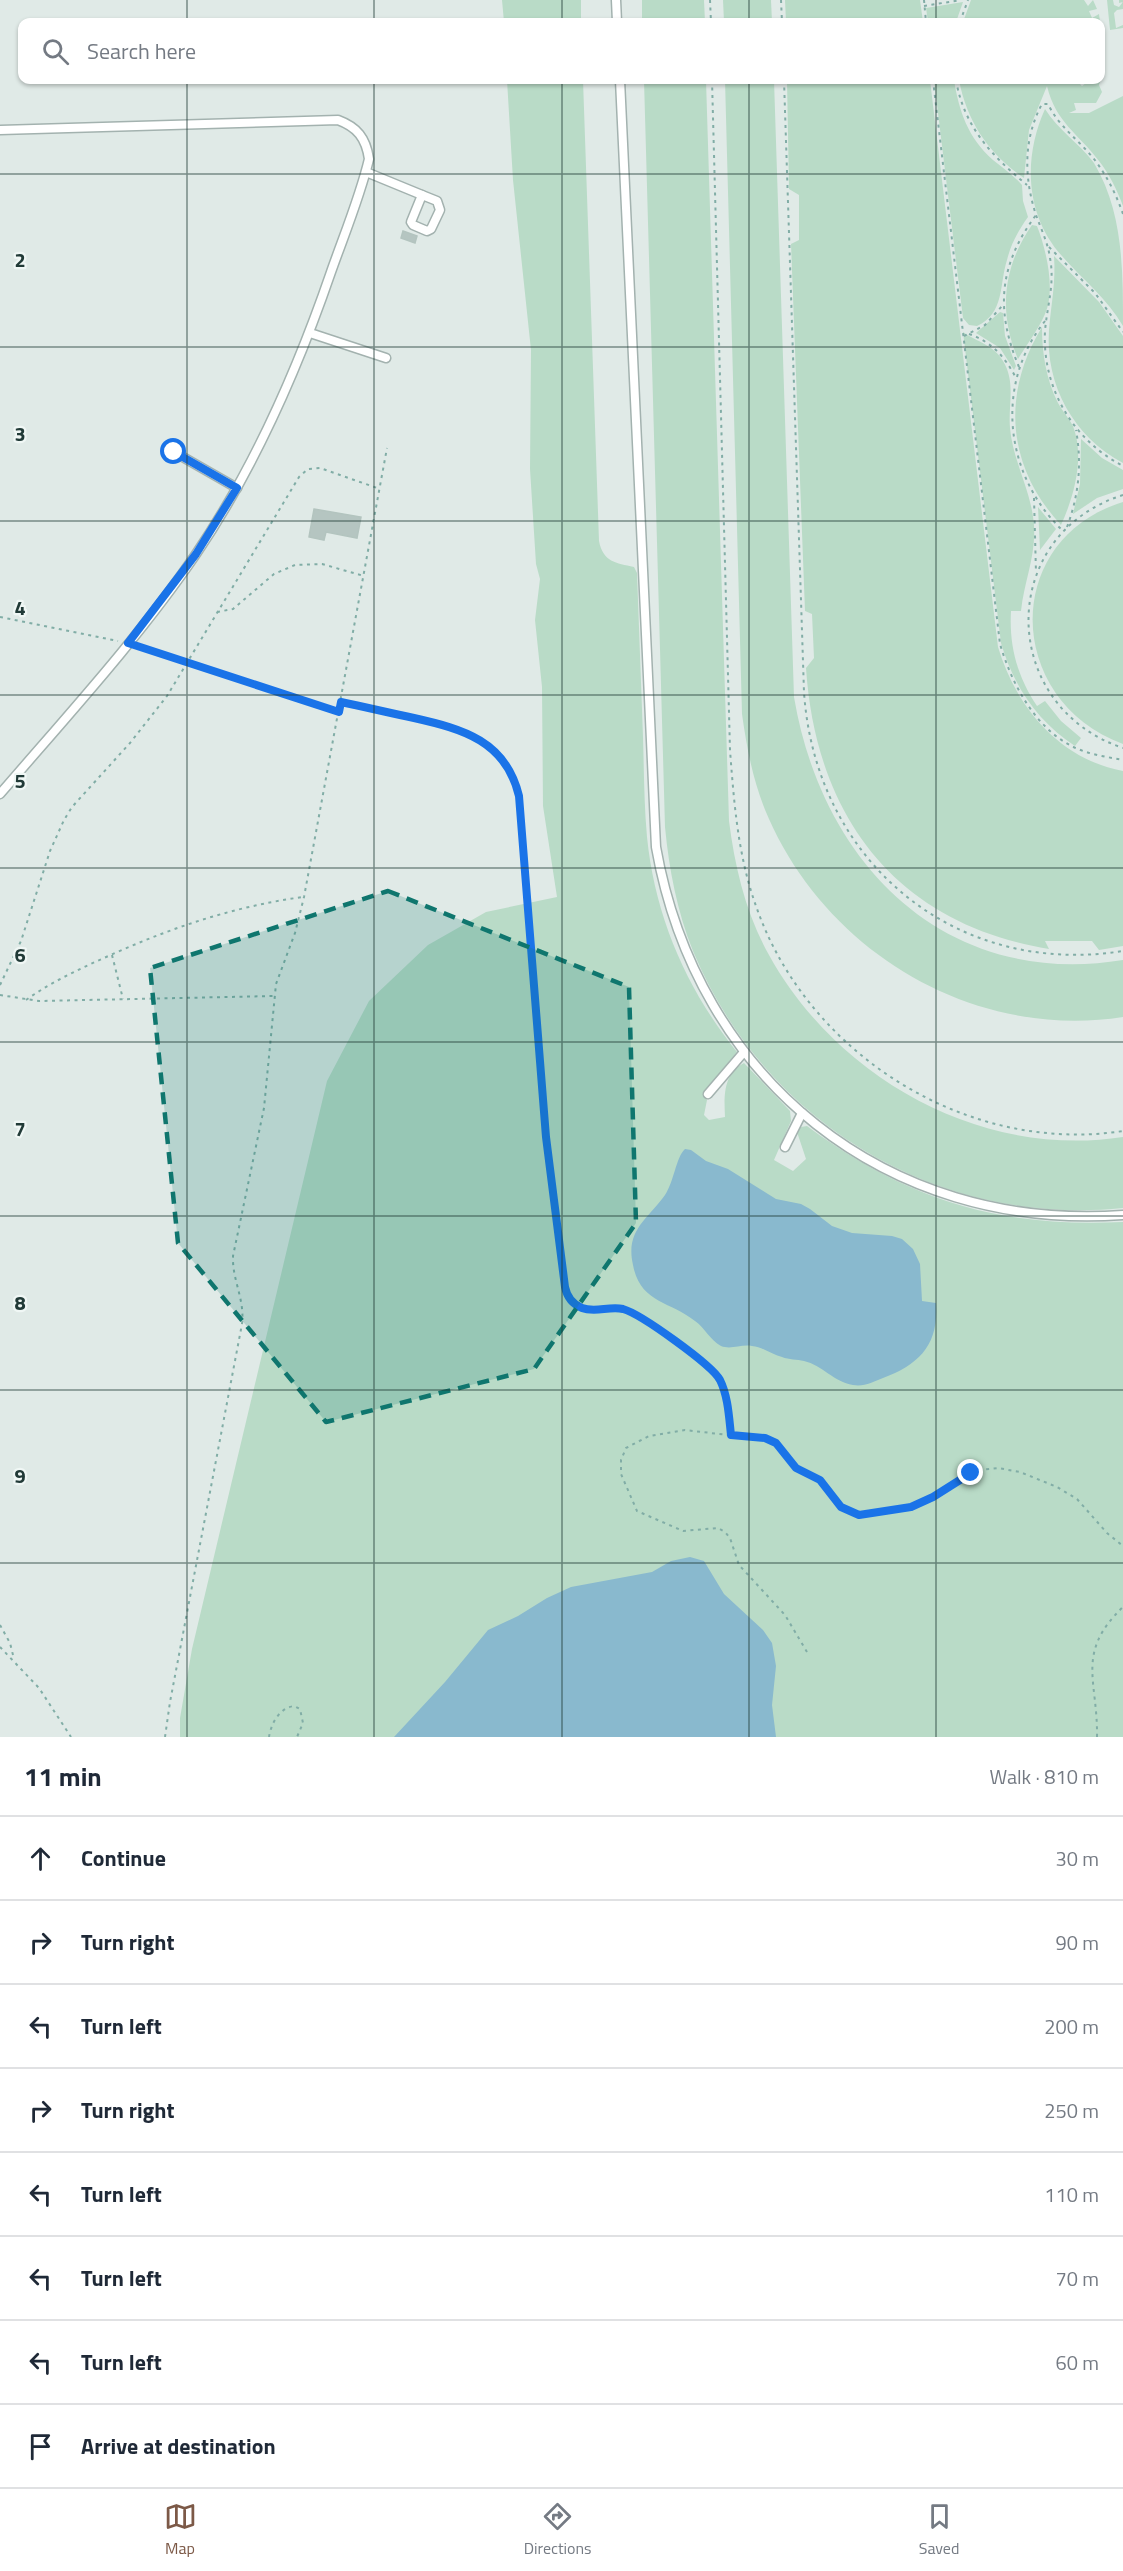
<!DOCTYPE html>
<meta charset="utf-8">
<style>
body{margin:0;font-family:"Titillium Web",sans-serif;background:#f6f6f7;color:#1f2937}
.stop{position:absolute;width:18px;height:18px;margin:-14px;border:4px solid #1a73e8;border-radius:50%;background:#fff}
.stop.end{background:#1a73e8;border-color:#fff;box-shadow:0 2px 6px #0008}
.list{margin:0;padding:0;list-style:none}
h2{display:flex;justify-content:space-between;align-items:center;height:78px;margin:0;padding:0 24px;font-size:26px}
h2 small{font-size:20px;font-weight:400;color:#747a83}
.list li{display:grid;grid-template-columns:39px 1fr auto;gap:18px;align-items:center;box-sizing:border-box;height:84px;padding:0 24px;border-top:2px solid #e0e1e3}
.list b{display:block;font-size:22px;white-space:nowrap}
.list em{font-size:20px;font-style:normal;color:#747a83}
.icon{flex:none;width:33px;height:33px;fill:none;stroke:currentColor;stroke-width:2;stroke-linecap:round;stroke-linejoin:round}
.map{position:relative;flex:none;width:1123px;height:1737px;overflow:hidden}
.search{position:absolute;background:#fff;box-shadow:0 2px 4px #0004;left:18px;right:18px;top:18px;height:66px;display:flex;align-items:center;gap:15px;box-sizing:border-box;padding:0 21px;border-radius:12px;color:#747a83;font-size:22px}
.sheet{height:750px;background:#fff}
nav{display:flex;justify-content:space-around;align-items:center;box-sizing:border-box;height:84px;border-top:2px solid #e0e1e3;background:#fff;font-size:16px;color:#747a83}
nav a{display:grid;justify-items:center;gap:3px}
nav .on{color:#7c5947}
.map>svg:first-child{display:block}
.green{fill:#b9dbc7}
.water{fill:#89b9ce}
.building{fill:#b5c5c1;stroke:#b3c4bf;stroke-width:1.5}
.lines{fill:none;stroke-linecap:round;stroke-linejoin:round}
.lane-casing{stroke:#a3b2af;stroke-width:11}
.path{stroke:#81ada6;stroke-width:2;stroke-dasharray:3 4.5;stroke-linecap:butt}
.lane{stroke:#fff;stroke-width:8}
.route{stroke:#1a73e8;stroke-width:8}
.marked{fill:#0f766e;fill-opacity:0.2;stroke:#0f766e;stroke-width:4.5;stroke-dasharray:12 8;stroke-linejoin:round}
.grid{fill:none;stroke:#213a37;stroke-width:1.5;stroke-opacity:0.55}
.grid-label{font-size:20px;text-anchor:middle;font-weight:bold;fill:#213a37;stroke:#f0f7f5;stroke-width:4.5;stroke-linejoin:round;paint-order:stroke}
</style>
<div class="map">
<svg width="1123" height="1737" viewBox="0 0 1123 1737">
<rect width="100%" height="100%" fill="#e0eae7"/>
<g class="green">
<polygon points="502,0 581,0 581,22 504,22"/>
<polygon points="642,0 704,0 705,22 642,22"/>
<polygon points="723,0 771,0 772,22 724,22"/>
<polygon points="785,0 920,0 923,22 786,22"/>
<polygon points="971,0 1084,0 1088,6 1093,0 1097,9 1089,11 1092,18 1099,14 1100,22 963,22"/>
<polygon points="1107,0 1113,0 1114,5 1119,7 1123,2 1119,3 1119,0 1123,0 1123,9 1117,10 1114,13 1116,28 1123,25 1123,28 1110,30"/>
<polygon points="963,2 956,22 928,22 926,8"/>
<path d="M 1101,79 L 1099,85 L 1102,92 L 1096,103 L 1074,103 L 1076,110 L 1069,113 L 1089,113 L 1123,96 L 1123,206 C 1117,190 1110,175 1099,161 C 1078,133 1056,123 1047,86 L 1029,130 L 1024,178 C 989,154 967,122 959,80 L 1081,80 L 1079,83 L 1082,86 L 1086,83 L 1084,80 Z"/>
<path d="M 507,80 L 583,80 L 599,541 C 603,562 616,563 634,567 L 637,573 C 639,628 641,682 643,737 C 644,770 644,804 647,837 C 655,917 687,990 737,1052 L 705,1091 L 704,1096 L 707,1100 L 704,1115 L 709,1120 L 725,1117 C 724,1096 723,1074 744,1063 L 790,1111 L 791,1121 L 774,1160 L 793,1171 L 806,1159 L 797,1132 L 801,1127 L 807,1126 C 907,1200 999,1228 1123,1222 L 1123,1737 L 180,1737 L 180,1718 L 192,1649 L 327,1081 L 369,1001 L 428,945 L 486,912 L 557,897 L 543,806 L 542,687 L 535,620 L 540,579 L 536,564 L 530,469 L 531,350 L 513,180 Z"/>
<path d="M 644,80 L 706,80 L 729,821 C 735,868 746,914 769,955 C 837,1078 981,1159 1123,1137 L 1123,1208 C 938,1227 764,1123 693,951 C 677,911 669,869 665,827 Z"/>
<path d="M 725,80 L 774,80 L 794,697 C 822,864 945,989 1123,960 L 1123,1017 C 975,1040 829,954 769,819 C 754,786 747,750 742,714 Z"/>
<path d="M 787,80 L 930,80 L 998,647 C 1016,707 1059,759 1123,771 L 1123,946 L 1099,950 L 1092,941 L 1045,941 L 1049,949 C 897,924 816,818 806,668 L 814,658 L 812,614 L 805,611 L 791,244 L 799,240 L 799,195 L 789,189 Z"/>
<path d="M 934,80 L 954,80 C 959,111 968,138 993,160 C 1003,168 1013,175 1022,185 L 1023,201 L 1028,217 C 1018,231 1011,244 1007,260 C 999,285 1005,313 977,326 L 969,325 L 963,318 Z"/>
<path d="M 1045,109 C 1058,130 1079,143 1094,163 C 1123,212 1123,268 1123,326 C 1107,298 1083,280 1062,256 C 1025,215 1023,158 1045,109 Z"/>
<path d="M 1032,225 L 1037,226 C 1046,249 1056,290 1045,314 C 1038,330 1027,344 1018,359 C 998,313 1003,266 1032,225 Z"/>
<path d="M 1054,256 L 1099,302 L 1123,336 L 1123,463 C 1074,437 1045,385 1049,330 C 1051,305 1056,282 1054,256 Z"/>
<polygon points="1000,312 1003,313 1005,336 1016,366 1014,370 1000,348 976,333"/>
<path d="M 1042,327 C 1042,353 1046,379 1058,403 C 1062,411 1069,418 1073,426 C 1085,457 1074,497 1061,525 C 1007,467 1001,394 1042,327 Z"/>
<path d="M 963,332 C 977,342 994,345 1003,361 C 1016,382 1008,405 1010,428 C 1013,462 1032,492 1034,526 C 1036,556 1024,582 1021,611 L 1011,611 C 1009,646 1017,676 1037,706 L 1045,701 L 1061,721 L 1081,738 L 1075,746 C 1037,721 1014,687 1001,643 Z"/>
<polygon points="1081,439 1102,458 1123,470 1123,489 1097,498 1073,514 1080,484"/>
<path d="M 1123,502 L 1123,744 C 1005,701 1000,540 1123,502 Z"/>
<polygon points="1038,507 1056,529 1040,550"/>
</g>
<g class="water">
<path d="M 685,1149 L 691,1150 L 706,1161 L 728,1169 L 776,1199 L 801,1204 L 810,1209 L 832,1226 L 852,1233 L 892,1236 L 902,1239 L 913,1249 L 920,1264 L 922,1301 L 936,1303 C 939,1344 920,1364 883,1378 C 873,1382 864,1387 853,1385 C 834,1382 822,1365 804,1361 C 797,1359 789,1360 782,1357 C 771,1354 763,1347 752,1346 C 741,1344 731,1350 721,1346 C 710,1340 705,1328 695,1321 C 670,1301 640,1303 633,1265 C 625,1230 648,1219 665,1195 C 674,1182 676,1157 685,1149 Z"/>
<polygon points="690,1557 704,1561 724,1594 763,1630 772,1643 776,1666 772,1705 776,1737 394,1737 445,1682 488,1630 518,1616 547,1598 571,1587 652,1572 671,1561"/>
</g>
<g class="building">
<polygon points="403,231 417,236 415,243 401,238"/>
<polygon points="314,509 361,517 357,538 326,532 324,540 309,537"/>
</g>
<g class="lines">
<g class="lane-casing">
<g id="lane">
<polyline points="616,0 617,22"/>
<path d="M 620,80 L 656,847 C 697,1079 886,1232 1123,1215"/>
<path d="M 0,130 L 338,120 C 357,127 366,138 369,159 C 360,197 344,235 331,272 C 297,371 255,467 196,554 C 138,639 67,716 0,794"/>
<polyline points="366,172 422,195"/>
<polygon points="422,195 437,201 440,210 431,229 427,231 413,225 411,222"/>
<polyline points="310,333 386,358"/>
<polyline points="174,452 237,488"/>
<polyline points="708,1094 744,1052"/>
<polyline points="785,1147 802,1113"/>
</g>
</g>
<g class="path">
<polyline points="710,0 711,22"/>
<polyline points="781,0 782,22"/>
<polyline points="924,0 926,22"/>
<polyline points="924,6 961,0"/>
<polyline points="960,22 968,0"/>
<path d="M 712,80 L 730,750 C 734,803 738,856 756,906 C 807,1054 967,1155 1123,1131"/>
<path d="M 784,80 L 804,692 C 815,860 954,978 1123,951"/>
<path d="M 933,80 L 1000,644 C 1012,685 1037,732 1078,749 C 1092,755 1108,757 1123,760"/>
<path d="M 956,80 C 964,127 992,156 1027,185"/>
<path d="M 1123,214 C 1116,194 1107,176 1094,159 C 1079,140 1059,127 1048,104 L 1042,104 C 1023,139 1024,178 1036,215 C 1041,229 1048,243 1050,258 C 1055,284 1047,306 1045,331 C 1042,388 1073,440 1123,466"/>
<polyline points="1049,247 1095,293 1123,332"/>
<path d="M 1045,321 C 994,385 1005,475 1062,530"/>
<path d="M 969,334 C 992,342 1005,357 1016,378"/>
<polyline points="964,336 985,325 1003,305"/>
<path d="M 1019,367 C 995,310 999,265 1036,215"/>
<path d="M 1123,495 C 996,535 998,706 1123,748"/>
<polyline points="1034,498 1036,573"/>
<path d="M 1067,527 C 1079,495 1082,463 1076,430"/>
<polyline points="217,612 233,609 274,574 295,565 322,564 364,576"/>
<polyline points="0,617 118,641"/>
<polyline points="140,647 339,712"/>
<path d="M 341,702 C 364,707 387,712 409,717 C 459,729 505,739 518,796 L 546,1137 L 566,1292 C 578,1318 602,1304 623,1309 C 641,1314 712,1365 720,1380 C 728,1397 729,1417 731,1435"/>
<polyline points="112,955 123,999"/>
<polyline points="0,985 21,941 50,851 64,820 72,807 130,743 167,696 299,477 308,469 320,468 380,489"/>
<polyline points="0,995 39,1001 274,996"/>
<path d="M 26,1000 C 54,980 84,967 115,953 C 176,926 237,906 303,897"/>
<polyline points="0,1625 10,1643 14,1659"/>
<polyline points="0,1647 39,1688 71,1737"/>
<polyline points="807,1652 785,1615 739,1565 730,1538 725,1532 718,1528 683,1531 637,1511 621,1474 621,1460 626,1448 649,1436 685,1430 771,1440 781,1447 796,1468 815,1477 824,1484 841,1507 859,1514 911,1507 978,1470 998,1468 1020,1472 1057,1487 1077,1499 1107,1533 1123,1546"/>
<path d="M 165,1737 L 170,1702 L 242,1324 C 245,1299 232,1280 233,1256 L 264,1108 L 276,984 L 295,933 L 304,897 L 387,448"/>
<path d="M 269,1737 C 271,1724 279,1708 294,1706 L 300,1709 L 303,1723 L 297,1737"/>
<path d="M 1097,1737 C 1098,1680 1075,1653 1123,1607"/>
</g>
<use href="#lane" class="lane"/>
</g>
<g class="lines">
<path class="route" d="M 174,452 L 237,488 L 196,554 L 128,643 L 339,712 L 341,702 C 365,707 390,713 414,718 C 463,729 506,741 519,796 L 546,1137 L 565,1287 C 567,1297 572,1304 582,1308 C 595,1313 609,1306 623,1309 C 641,1314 712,1365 720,1380 C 728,1396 729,1417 731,1435 L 765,1438 L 776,1443 L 796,1468 L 820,1480 L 841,1507 L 859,1515 L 911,1507 L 933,1497 L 971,1473"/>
</g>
<path class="marked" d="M 388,891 L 629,987 L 636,1223 L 534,1369 L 326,1422 L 178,1243 L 150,968 Z"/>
<path class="grid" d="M 187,0 L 187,22M 374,0 L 374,22M 562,0 L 562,22M 749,0 L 749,22M 936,0 L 936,22M 187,80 L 187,1737M 374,80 L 374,1737M 562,80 L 562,1737M 749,80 L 749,1737M 936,80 L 936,1737M 0,174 L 1123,174M 0,347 L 1123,347M 0,521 L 1123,521M 0,695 L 1123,695M 0,868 L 1123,868M 0,1042 L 1123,1042M 0,1216 L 1123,1216M 0,1390 L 1123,1390M 0,1563 L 1123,1563"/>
<g class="grid-label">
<text x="20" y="267">2</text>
<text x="20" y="441">3</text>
<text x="20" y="615">4</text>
<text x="20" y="788">5</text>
<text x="20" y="962">6</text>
<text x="20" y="1136">7</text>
<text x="20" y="1310">8</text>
<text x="20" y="1483">9</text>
</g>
</svg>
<div class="stop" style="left:174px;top:452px"></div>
<div class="stop end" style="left:971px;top:1473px"></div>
<div class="search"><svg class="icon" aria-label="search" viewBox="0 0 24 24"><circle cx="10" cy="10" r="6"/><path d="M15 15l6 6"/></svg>Search here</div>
</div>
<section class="sheet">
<h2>11 min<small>Walk · 810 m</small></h2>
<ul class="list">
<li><svg class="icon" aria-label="ahead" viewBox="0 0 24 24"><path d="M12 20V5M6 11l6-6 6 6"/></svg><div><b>Continue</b></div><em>30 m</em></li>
<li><svg class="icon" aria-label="right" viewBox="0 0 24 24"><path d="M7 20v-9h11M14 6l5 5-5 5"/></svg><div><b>Turn right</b></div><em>90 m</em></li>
<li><svg class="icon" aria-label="left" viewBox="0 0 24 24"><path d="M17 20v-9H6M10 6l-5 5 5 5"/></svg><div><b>Turn left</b></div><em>200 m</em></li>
<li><svg class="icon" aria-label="right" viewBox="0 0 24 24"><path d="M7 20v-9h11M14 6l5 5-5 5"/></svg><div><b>Turn right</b></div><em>250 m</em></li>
<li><svg class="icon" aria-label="left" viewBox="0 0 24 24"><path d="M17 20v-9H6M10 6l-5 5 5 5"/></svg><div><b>Turn left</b></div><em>110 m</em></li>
<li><svg class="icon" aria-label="left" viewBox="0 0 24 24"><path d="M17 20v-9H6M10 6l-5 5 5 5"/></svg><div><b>Turn left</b></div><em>70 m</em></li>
<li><svg class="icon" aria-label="left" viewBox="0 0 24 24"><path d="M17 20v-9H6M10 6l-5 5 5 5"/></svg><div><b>Turn left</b></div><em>60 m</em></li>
<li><svg class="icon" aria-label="arrive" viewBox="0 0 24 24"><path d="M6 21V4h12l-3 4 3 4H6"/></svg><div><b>Arrive at destination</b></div></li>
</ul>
</section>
<nav>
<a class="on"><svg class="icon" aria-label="map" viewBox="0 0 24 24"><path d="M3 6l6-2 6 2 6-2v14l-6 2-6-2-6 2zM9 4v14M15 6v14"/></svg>Map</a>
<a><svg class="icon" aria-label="directions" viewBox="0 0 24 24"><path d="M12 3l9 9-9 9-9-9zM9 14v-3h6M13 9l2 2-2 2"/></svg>Directions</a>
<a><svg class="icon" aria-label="saved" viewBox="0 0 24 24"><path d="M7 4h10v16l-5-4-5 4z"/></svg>Saved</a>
</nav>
